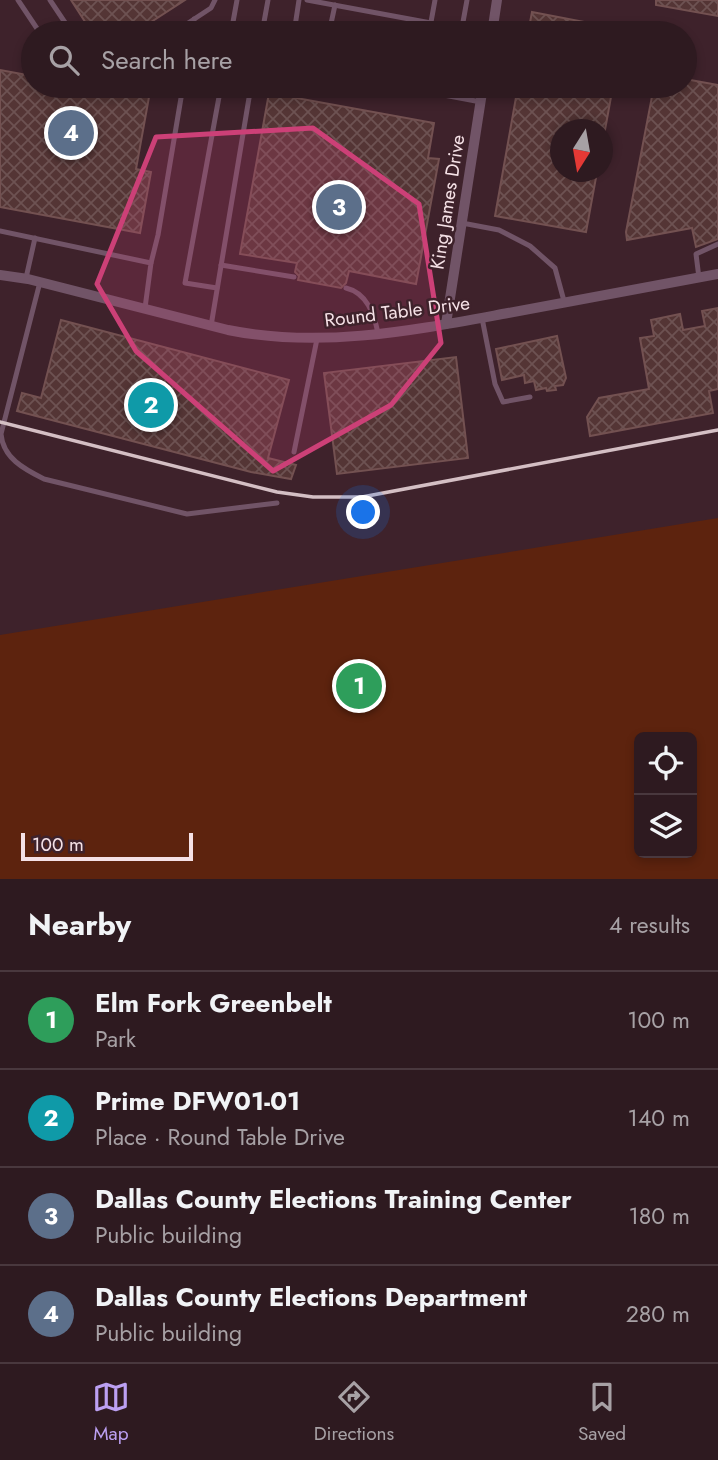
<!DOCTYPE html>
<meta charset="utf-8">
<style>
body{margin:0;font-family:Jost,sans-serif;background:#3a272d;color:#f1f3f6}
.controls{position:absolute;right:21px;bottom:21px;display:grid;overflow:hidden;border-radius:10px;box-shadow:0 4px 10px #0003}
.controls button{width:63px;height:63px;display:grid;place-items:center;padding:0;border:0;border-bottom:2px solid #49383e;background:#2e1a20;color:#f1f3f6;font:35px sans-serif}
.compass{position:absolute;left:550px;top:119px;width:63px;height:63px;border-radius:50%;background:#2e1a20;box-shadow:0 4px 10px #0003;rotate:191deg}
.scale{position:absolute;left:21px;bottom:18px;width:172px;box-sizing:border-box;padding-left:7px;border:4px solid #f5e1e6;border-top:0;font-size:19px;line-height:24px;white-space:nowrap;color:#f5e1e6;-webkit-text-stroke:5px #3e222b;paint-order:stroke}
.you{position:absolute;left:364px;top:513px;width:24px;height:24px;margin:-18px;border:5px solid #fff;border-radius:50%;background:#1a73e8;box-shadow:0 0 0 10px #1a73e833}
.badge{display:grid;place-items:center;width:46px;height:46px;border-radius:50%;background:#bca0f2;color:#fff;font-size:23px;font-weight:700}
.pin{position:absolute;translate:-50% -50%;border:4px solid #fff;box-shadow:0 2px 7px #0006}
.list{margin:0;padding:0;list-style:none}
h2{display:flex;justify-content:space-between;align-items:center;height:91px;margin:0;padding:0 28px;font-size:30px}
h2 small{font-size:23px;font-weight:400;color:#a7a1a5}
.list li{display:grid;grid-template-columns:46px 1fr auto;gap:21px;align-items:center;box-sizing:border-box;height:98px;padding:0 28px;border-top:2px solid #49383e}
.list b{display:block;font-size:26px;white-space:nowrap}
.list p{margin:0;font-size:23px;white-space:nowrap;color:#a7a1a5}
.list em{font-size:23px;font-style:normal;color:#a7a1a5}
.icon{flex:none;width:38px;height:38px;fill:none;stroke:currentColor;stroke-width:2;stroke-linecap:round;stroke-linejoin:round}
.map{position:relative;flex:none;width:718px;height:879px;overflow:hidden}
.search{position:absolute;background:#2e1a20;box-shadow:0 4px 10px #0003;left:21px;right:21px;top:21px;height:77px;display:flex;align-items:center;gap:18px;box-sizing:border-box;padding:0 24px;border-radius:38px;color:#a7a1a5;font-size:26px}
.sheet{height:483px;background:#2e1a20}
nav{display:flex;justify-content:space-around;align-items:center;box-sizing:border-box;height:98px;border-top:2px solid #49383e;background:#2e1a20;font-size:19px;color:#a7a1a5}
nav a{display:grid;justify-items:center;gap:4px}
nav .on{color:#bca0f2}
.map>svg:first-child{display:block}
.park{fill:#5d230e;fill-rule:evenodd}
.building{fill:url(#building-cross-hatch);stroke:#735151;stroke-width:2}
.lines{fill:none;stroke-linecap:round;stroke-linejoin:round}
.service{stroke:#715467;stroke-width:5}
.minor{stroke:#715467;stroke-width:10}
.rail{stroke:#d4bfc4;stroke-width:3.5}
.marked{fill:#cc4077;fill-opacity:0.2;stroke:#cc4077;stroke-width:5;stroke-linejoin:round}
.labels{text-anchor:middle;stroke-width:5;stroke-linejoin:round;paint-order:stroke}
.street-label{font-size:19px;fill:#f5e1e6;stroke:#3e222b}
</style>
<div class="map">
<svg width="718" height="879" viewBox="0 0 718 879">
<defs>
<pattern id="building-cross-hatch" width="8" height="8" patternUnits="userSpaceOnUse" patternTransform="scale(1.75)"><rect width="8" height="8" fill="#543535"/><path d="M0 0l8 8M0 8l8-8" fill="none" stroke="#6d5252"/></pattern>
</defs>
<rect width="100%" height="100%" fill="#3e222b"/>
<path class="park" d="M 718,518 L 718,879 L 0,879 L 0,635 ZM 639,737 L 692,737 L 692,853 L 639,853 Z"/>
<g class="building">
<polygon points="71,0 185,0 134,33 80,33 89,28"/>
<polygon points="656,0 718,0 718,16 656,5"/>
<polygon points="532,12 621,29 620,33 528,33"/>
<polygon points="0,70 33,76 33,86 87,86 149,97 136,169 151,172 140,233 0,207"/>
<polygon points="685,79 718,85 718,239 696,247 692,228 627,240 626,232 654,86 685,86"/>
<polygon points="518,86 613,86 605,130 561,130 561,172 597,172 586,232 495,216"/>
<polygon points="269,93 434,123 428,158 439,159 416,284 349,271 346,283 341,288 298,280 299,276 295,272 297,263 240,254"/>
<polygon points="718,308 718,389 709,391 713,413 590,436 587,417 599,398 649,389 640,338 654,336 651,320 680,314 683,330 705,326 702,311"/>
<polygon points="61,320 289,380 268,458 296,465 291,479 251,472 17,411 22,393 41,398"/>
<polygon points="557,336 566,378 563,385 555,386 556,390 547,391 546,388 536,390 534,381 525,383 524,375 502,380 496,349"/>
<polygon points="456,357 468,458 337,474 324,373"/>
</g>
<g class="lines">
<g class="service">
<polyline points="18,0 40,33"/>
<polyline points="50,0 72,33"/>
<polyline points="307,0 431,23"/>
<polyline points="173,33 211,8 215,0"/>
<polyline points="192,33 194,19"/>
<polyline points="231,33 237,0"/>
<polyline points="262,33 268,0"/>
<polyline points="294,33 299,0"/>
<polyline points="329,33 335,5"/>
<polyline points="429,33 435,0"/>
<polyline points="461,33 467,0"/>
<polyline points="396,86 481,102"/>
<polyline points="462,223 499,230 530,246 555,268 564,301"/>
<polyline points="0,231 151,263 145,308"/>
<polyline points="151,263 158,235 183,86"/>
<polyline points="221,265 294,277"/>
<polyline points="26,278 35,238"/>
<polyline points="699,278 696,254 718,244"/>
<path d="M 40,282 L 1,434 C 3,458 24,469 44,479 L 187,514 L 277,503"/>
<polyline points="217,288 185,283 221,86"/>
<path d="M 346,288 C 367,293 374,314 378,333"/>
<polyline points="482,318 495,384 503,402 530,397"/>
<polyline points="211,326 251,86"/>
<polyline points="294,452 317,339"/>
</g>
<g class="minor">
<polyline points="492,33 497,0"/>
<path d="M 0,275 L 28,279 L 228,330 C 322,349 415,330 508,313 C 578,300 648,287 718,274"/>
<polyline points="446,324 483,86"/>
</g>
<polyline class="rail" points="0,422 277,492 313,497 362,497 718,430"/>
</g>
<path class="marked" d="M 313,128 L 419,204 L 441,343 L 391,405 L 273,471 L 136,351 L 97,284 L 156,137 Z"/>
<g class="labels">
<g class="street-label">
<text transform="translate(447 202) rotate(-81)" y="7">King James Drive</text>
<text transform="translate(397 311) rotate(-7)" y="7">Round Table Drive</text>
</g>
</g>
</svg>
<div class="controls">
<button><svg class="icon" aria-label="locate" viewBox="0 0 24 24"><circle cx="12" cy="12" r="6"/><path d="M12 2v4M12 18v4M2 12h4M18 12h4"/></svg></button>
<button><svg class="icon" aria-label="layers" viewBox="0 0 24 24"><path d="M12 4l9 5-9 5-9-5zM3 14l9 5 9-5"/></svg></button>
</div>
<svg class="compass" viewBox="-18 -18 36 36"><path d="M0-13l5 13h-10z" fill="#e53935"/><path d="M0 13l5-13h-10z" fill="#a7a1a5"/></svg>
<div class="scale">100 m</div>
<div class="you"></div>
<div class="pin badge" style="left:359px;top:686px;background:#2e9e5b">1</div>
<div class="pin badge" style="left:151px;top:405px;background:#0f9aa8">2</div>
<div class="pin badge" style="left:339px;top:207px;background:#5c6f8a">3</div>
<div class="pin badge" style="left:71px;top:133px;background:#5c6f8a">4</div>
<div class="search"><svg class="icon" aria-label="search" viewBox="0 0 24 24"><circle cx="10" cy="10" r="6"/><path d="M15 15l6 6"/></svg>Search here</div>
</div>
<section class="sheet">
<h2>Nearby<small>4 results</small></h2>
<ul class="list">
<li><span class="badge" style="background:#2e9e5b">1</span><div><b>Elm Fork Greenbelt</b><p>Park</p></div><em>100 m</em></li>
<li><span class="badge" style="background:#0f9aa8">2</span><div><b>Prime DFW01-01</b><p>Place · Round Table Drive</p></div><em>140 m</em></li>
<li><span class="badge" style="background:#5c6f8a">3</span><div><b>Dallas County Elections Training Center</b><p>Public building</p></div><em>180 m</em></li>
<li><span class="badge" style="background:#5c6f8a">4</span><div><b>Dallas County Elections Department</b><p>Public building</p></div><em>280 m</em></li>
</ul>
</section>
<nav>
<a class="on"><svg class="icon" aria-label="map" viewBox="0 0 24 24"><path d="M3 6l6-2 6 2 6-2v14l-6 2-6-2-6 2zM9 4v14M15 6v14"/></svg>Map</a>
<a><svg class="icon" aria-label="directions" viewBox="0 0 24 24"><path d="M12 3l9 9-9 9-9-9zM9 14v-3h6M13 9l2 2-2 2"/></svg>Directions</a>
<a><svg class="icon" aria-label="saved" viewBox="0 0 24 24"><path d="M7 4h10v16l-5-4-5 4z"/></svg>Saved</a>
</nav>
